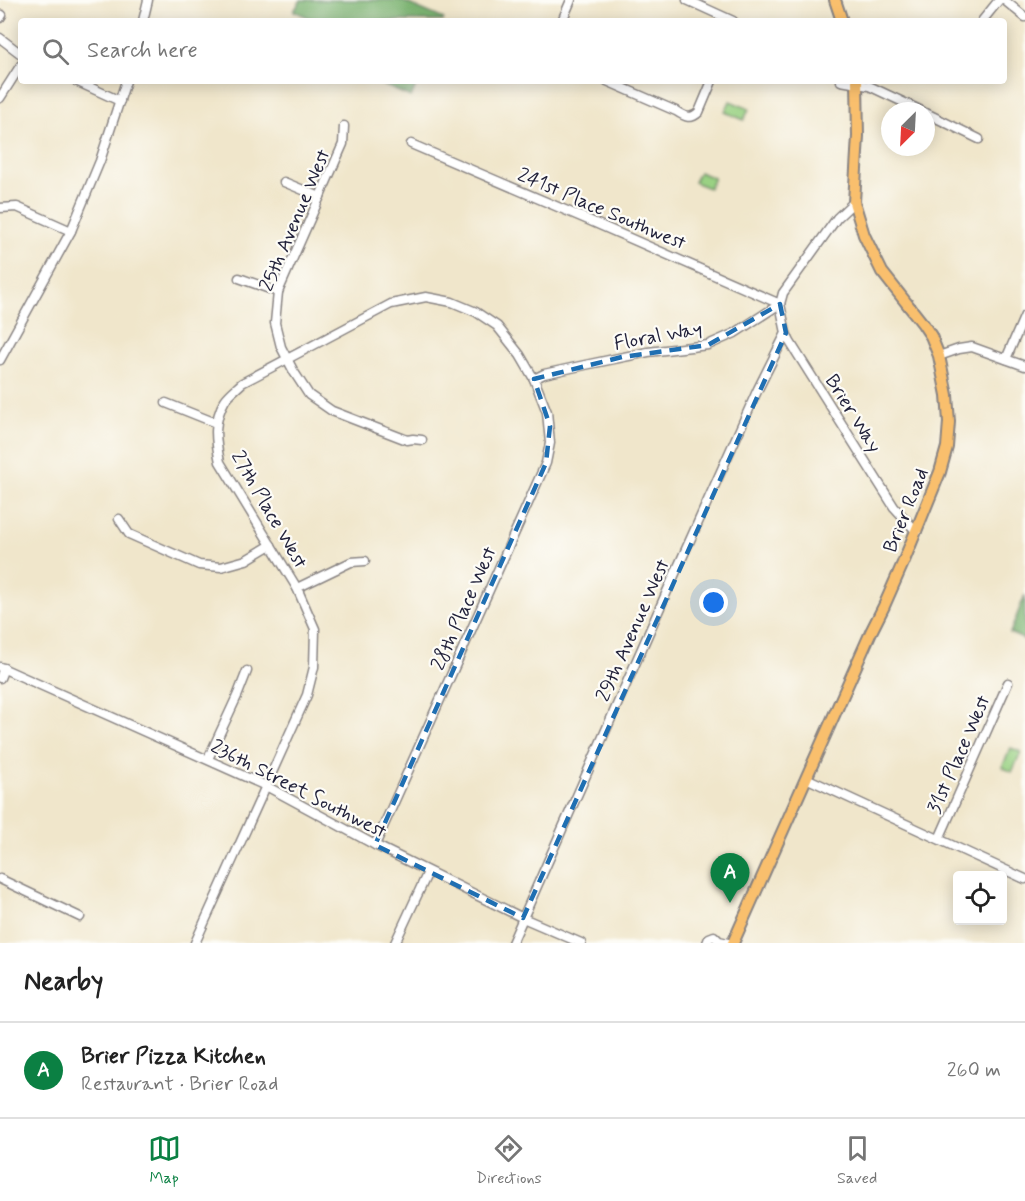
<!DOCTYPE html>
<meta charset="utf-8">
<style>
body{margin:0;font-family:Mynerve,sans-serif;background:#f2f2f2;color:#222}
.controls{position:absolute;right:18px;bottom:18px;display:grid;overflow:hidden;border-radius:6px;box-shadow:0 3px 15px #0003}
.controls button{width:54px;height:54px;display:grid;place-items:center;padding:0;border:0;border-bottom:2px solid #e0e0e0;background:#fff;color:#222;font:30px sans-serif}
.compass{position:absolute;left:881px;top:102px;width:54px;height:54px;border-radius:50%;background:#fff;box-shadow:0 3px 15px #0003;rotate:204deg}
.you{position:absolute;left:714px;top:603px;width:21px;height:21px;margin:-15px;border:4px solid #fff;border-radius:50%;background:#1a73e8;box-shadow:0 0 0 9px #1a73e833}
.badge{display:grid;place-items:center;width:39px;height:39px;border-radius:50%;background:#0b8043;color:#fff;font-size:20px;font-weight:700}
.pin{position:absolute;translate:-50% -50px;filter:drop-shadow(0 2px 3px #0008)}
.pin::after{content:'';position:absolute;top:32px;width:21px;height:18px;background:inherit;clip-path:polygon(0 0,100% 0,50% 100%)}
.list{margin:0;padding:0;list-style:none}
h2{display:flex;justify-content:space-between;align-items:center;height:78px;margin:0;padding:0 24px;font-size:26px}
h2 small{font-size:20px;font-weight:400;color:#767676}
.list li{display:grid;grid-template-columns:39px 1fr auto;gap:18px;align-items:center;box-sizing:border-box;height:96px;padding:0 24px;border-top:2px solid #e0e0e0}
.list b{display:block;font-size:22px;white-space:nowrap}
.list p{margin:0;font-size:20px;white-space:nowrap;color:#767676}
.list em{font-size:20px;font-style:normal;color:#767676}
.icon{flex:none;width:33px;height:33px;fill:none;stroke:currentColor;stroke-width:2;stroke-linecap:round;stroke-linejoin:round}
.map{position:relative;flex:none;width:1025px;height:943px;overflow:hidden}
.search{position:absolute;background:#fff;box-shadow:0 3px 15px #0003;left:18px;right:18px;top:18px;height:66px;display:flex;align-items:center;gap:15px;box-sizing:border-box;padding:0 21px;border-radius:6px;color:#767676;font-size:22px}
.sheet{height:174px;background:#fff}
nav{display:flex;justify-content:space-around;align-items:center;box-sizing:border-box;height:84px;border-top:2px solid #e0e0e0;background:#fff;font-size:16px;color:#767676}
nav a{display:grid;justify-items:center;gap:3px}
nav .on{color:#0b8043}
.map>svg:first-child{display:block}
.green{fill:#9ad183;stroke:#5e7a5f;stroke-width:1.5}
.forest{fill:#7bb371;stroke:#4e6a56;stroke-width:1.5}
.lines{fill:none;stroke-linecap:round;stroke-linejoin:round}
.minor-casing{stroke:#898483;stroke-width:11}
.major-casing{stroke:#898483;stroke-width:14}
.minor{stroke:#fff;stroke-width:8}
.major{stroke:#f9bf6d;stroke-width:10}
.marked{fill:none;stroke:#1f6fb2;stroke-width:4.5;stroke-dasharray:12 8;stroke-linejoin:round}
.labels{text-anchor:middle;stroke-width:4.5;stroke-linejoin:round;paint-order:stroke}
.street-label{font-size:20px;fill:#22223b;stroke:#fdfcf7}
</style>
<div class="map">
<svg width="1025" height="943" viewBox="0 0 1025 943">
<rect width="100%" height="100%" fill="#fdfcf7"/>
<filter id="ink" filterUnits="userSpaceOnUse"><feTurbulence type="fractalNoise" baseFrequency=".0167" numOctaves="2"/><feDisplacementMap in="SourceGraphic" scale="12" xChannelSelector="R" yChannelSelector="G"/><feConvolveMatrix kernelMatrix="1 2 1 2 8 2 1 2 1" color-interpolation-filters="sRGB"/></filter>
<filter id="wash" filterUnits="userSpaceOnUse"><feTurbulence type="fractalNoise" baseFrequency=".008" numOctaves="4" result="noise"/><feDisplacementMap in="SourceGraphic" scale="24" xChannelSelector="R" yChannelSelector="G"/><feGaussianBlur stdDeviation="1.35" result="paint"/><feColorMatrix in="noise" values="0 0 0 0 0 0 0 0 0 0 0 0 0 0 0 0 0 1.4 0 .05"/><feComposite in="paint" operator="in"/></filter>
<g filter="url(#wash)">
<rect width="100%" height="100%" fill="#f0e6cb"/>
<g class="green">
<polygon points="730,101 749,109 744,120 725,112"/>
<polygon points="699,172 714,178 709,188 694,182"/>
<polygon points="1011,748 1021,752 1012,772 1002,767"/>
</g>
<g class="forest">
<polygon points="301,0 400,0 444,19 443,21 317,21 294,11"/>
<polygon points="374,81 418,81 411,97"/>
<polygon points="1025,595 1025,640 1010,633"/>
</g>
</g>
<g filter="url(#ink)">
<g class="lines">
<g class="minor-casing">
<g id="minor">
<polyline points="687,0 733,21"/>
<polyline points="1004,0 1025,17"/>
<polyline points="0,18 2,15"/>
<polyline points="143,21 148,0"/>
<polyline points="562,21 571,0"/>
<polyline points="982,21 999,0"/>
<polyline points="0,38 21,54"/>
<polyline points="76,81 120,101"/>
<path d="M 607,81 L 676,111 C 685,117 691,120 699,112 L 712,81"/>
<polyline points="841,81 869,86 922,111"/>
<polyline points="0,98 21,65"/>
<polyline points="926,113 979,139"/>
<polyline points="344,126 343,144 278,292 275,323 281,347 294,372 309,395 332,411 407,440 413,439 422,440"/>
<polyline points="411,144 586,219 780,304"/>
<polyline points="284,182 320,197"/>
<polyline points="0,208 17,207 71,231"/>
<polyline points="239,278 278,292"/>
<polyline points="780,304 786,333 790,342 894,507 917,532"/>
<polyline points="780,304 783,293 837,218 854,202"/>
<polyline points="939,356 959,349 972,347 1025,366"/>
<polyline points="1006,359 1025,315"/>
<polyline points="0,360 71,231 100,161 126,81"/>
<polyline points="534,379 544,374 585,365 648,352 708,345 735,333 780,304"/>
<polyline points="166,403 216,423"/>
<polyline points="119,519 129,534 199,565 221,567 246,560 271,545"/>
<polyline points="297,588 351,562 365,561"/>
<polyline points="0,667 266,786 375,845 523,918 581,943"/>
<polyline points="0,678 4,668"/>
<polyline points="208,759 238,694 247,671"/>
<polyline points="806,778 1025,879"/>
<polyline points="939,839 1008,683"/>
<polyline points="0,879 80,917"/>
<path d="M 195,943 L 307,695 L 314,667 L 315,629 L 297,588 L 220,462 C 215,439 213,421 225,400 C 229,394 237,388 242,383 L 391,304 L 426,297 L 452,302 L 476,312 L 497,326 L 520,355 L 534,379 L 547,412 L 550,443 L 546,463 L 375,845"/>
<polyline points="395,943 428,872"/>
<polyline points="512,943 669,587 758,389 786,333"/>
<polyline points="707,943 709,938 714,936 719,941 728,943"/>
</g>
</g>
<g class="major-casing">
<g id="major">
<polyline points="835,0 842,21"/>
<polyline points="733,943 871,632 884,606 903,563 940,472 947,447 949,422 947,395 939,356 931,336 923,324 882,272 864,235 854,202 858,136 857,81"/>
</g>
</g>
<use href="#minor" class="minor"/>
<use href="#major" class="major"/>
</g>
</g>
<path class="marked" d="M 780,304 L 786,333 L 523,918 L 375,845 L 546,463 L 550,426 L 534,379 L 622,357 L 708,345 Z"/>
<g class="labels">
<g class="street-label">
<text transform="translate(602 208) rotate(23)" y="7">241st Place Southwest</text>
<text transform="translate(294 220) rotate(-67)" y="7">25th Avenue West</text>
<text transform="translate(658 335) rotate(-10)" y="7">Floral Way</text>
<text transform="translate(854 413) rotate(58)" y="7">Brier Way</text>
<text transform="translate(270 509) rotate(60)" y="7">27th Place West</text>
<text transform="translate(905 510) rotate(-68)" y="7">Brier Road</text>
<text transform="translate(463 608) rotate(-66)" y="7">28th Place West</text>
<text transform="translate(632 630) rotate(-66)" y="7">29th Avenue West</text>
<text transform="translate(958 754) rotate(-66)" y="7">31st Place West</text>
<text transform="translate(299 788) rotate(27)" y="7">236th Street Southwest</text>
</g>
</g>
</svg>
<div class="controls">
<button><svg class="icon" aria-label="locate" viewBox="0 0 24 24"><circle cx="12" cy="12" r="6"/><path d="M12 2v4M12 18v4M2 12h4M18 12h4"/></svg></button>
</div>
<svg class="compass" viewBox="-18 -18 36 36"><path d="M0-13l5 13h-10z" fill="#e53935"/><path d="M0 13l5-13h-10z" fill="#767676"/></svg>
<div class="you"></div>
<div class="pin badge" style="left:730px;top:903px">A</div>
<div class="search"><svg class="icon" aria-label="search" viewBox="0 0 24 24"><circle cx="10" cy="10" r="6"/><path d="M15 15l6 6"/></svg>Search here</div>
</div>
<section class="sheet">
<h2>Nearby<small></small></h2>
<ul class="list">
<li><span class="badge">A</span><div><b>Brier Pizza Kitchen</b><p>Restaurant · Brier Road</p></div><em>260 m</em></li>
</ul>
</section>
<nav>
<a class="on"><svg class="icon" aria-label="map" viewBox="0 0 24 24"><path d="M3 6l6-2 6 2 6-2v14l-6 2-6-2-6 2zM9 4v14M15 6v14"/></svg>Map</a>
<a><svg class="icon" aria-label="directions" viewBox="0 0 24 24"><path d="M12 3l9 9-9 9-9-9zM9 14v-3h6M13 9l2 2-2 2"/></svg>Directions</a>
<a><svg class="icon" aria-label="saved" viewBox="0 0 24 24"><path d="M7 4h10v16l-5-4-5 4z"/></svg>Saved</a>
</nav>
